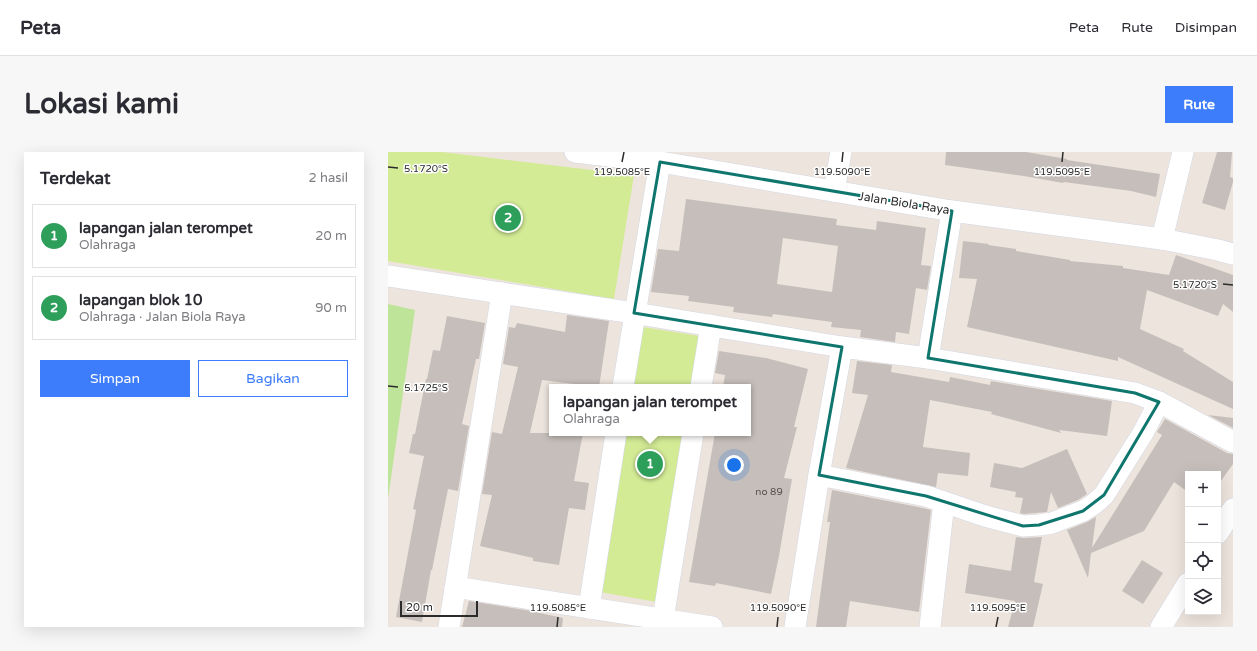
<!DOCTYPE html>
<html lang="id">
<meta charset="utf-8">
<style>
body{margin:0;font-family:"Varela Round",sans-serif;background:#f7f7f7;color:#2b2b33}
.controls{position:absolute;right:12px;bottom:12px;display:grid;overflow:hidden;border-radius:0px;box-shadow:0 4px 16px #0002}
.controls button{width:36px;height:36px;display:grid;place-items:center;padding:0;border:0;border-bottom:1px solid #e1e1e2;background:#fff;color:#2b2b33;font:20px sans-serif}
.scale{position:absolute;left:12px;bottom:10px;width:78px;box-sizing:border-box;padding-left:4px;border:2px solid #2b2b2b;border-top:0;font-size:11px;line-height:14px;white-space:nowrap;color:#2b2b2b;-webkit-text-stroke:3px #fff;paint-order:stroke}
.you{position:absolute;left:346px;top:313px;width:14px;height:14px;margin:-10px;border:3px solid #fff;border-radius:50%;background:#1a73e8;box-shadow:0 0 0 6px #1a73e833}
.badge{display:grid;place-items:center;width:26px;height:26px;border-radius:50%;background:#3d7cfa;color:#fff;font-size:13px;font-weight:700}
.pin{position:absolute;translate:-50% -50%;border:2px solid #fff;box-shadow:0 1px 4px #0006}
.popup{position:absolute;left:161px;top:232px;width:202px;height:52px;box-sizing:border-box;display:grid;place-content:center;border-radius:0px;background:#fff;filter:drop-shadow(0 1px 3px #0005);font-size:13px;white-space:nowrap;color:#7c7c81}
.popup b{font-size:15px;color:#2b2b33}
.popup::after{content:'';position:absolute;left:50%;top:100%;margin-left:-8px;border:8px solid transparent;border-top-color:#fff}
.list{margin:0;padding:0;list-style:none}
h2{display:flex;justify-content:space-between;align-items:center;height:52px;margin:0;padding:0 16px;font-size:17px}
h2 small{font-size:13px;font-weight:400;color:#7c7c81}
.list li{display:grid;grid-template-columns:26px 1fr auto;gap:12px;align-items:center;box-sizing:border-box;height:64px;margin:0 8px 8px;padding:0 8px;border:1px solid #e1e1e2;border-radius:0px}
.list b{display:block;font-size:15px;white-space:nowrap}
.list p{margin:0;font-size:13px;white-space:nowrap;color:#7c7c81}
.list em{font-size:13px;font-style:normal;color:#7c7c81}
.actions{display:flex;gap:8px;padding:12px 16px}
.actions a{flex:1;padding:9px 0;border:1px solid #3d7cfa;border-radius:0px;text-align:center;font-size:14px;color:#3d7cfa}
.actions .main{background:#3d7cfa;color:#fff}
.icon{flex:none;width:22px;height:22px;fill:none;stroke:currentColor;stroke-width:2;stroke-linecap:round;stroke-linejoin:round}
.map{position:relative;flex:none;width:845px;height:475px;overflow:hidden;border-radius:0px}
header{display:flex;align-items:center;gap:24px;box-sizing:border-box;height:56px;padding:0 20px;background:#fff;border-bottom:1px solid #e1e1e2}
header strong{font-size:19px}
nav{display:flex;gap:22px;margin-inline-start:auto;font-size:14px}
.intro{display:flex;align-items:center;justify-content:space-between;box-sizing:border-box;height:96px;padding:0 24px}
h1{margin:0;font-size:28px}
.button{padding:10px 18px;border-radius:0px;background:#3d7cfa;color:#fff;font-size:14px;font-weight:700}
main{display:flex;gap:24px;padding:0 24px}
aside{flex:1;background:#fff;border-radius:0px;box-shadow:0 4px 16px #0002}
.map>svg:first-child{display:block}
.green{fill:#bee499}
.pitch{fill:#d3eb95}
.building{fill:#c5beba;fill-rule:evenodd}
.lines{fill:none;stroke-linecap:round;stroke-linejoin:round}
.minor-casing{stroke:#d2d8e4;stroke-width:22}
.minor{stroke:#fff;stroke-width:21}
.marked{fill:none;stroke:#0f766e;stroke-width:3;stroke-linejoin:round}
.ticks{fill:none;stroke:#2b2b2b;stroke-width:1.5}
.labels{text-anchor:middle;stroke-width:3;stroke-linejoin:round;paint-order:stroke}
.number-label{font-size:10px;fill:#52504f}
.street-label{font-size:12px;fill:#2b2b2b;stroke:#fff}
.ticks-label{font-size:10px;text-anchor:middle;fill:#2b2b2b;stroke:#fff;stroke-width:3;stroke-linejoin:round;paint-order:stroke}
</style>
<header>
<strong>Peta</strong>
<nav><a>Peta</a><a>Rute</a><a>Disimpan</a></nav>
</header>
<div class="intro"><h1>Lokasi kami</h1><a class="button">Rute</a></div>
<main>
<aside>
<h2>Terdekat<small>2 hasil</small></h2>
<ul class="list">
<li><span class="badge" style="background:#2e9e5b">1</span><div><b>lapangan jalan terompet</b><p>Olahraga</p></div><em>20 m</em></li>
<li><span class="badge" style="background:#2e9e5b">2</span><div><b>lapangan blok 10</b><p>Olahraga · Jalan Biola Raya</p></div><em>90 m</em></li>
</ul>
<div class="actions"><a class="main">Simpan</a><a>Bagikan</a></div>
</aside>
<div class="map">
<svg width="845" height="475" viewBox="0 0 845 475">
<rect width="100%" height="100%" fill="#ede4dd"/>
<polygon class="green" points="0,152 27,158 0,347"/>
<g class="pitch">
<polygon points="0,0 54,0 246,23 226,147 0,109"/>
<polygon points="255,175 311,184 303,235 245,235"/>
<polygon points="238,281 295,281 269,450 212,440"/>
</g>
<g class="building">
<polygon points="558,0 638,0 679,7 679,8 772,22 768,45 743,39 676,30 675,31 636,24 557,13"/>
<polygon points="829,0 844,0 842,25 845,26 845,30 837,58 814,51"/>
<path d="M 298,47 L 449,67 L 448,73 L 488,78 L 489,69 L 538,76 L 533,113 L 543,114 L 539,138 L 528,136 L 521,182 L 508,180 L 507,190 L 472,185 L 473,178 L 443,175 L 444,170 L 385,162 L 384,165 L 345,160 L 346,155 L 300,149 L 301,144 L 263,140 L 270,97 L 291,99 ZM 395,86 L 450,94 L 444,140 L 389,132 Z"/>
<polygon points="575,89 601,92 600,93 628,97 628,99 682,108 682,109 735,114 735,116 781,123 788,103 845,123 845,160 835,152 830,164 759,138 752,177 796,197 795,199 845,230 845,257 730,205 730,209 579,175 589,127 571,126"/>
<polygon points="179,163 221,169 211,235 154,228 142,281 195,281 186,329 201,331 197,358 181,356 171,413 145,409 145,406 92,394 104,343 94,342 104,280 114,282 130,215 115,212 121,175 127,176 129,171 177,180"/>
<polygon points="59,164 97,171 91,207 88,207 74,272 81,274 70,339 60,337 44,418 43,418 34,470 8,465 28,358 25,357 36,304 21,301 25,282 27,282 38,227 39,227 45,198 52,199"/>
<polygon points="331,199 378,206 420,217 406,275 409,275 396,326 404,327 391,404 383,442 328,431 327,434 301,430 327,281 360,281 360,235 335,235 337,223 327,221"/>
<polygon points="469,209 504,213 503,220 561,230 562,225 602,233 603,229 724,249 719,284 671,278 673,281 603,262 604,260 542,248 535,295 582,301 580,324 550,321 548,335 458,316 480,243 464,241"/>
<polygon points="820,263 845,266 845,276"/>
<polygon points="777,267 839,301 845,302 845,312 830,333 830,322 800,322 800,340 786,330 756,379 703,401 700,426 679,378 699,370 708,365 704,396 774,283 769,280"/>
<polygon points="679,297 699,342 690,348 670,356 663,340 659,360 636,362 632,361 635,346 627,345 628,340 602,335 606,311 634,316"/>
<polygon points="444,338 535,356 543,358 531,460 462,449 458,475 428,475 442,370 439,370"/>
<polygon points="628,385 636,386 654,385 646,430 655,432 645,475 620,475 627,449 577,441 581,412 623,419"/>
<polygon points="754,408 775,421 755,452 734,439"/>
<polygon points="81,449 143,459 175,466 174,475 74,475"/>
</g>
<g class="lines">
<g class="minor-casing">
<g id="minor">
<polyline points="187,0 272,10 564,59 774,87 830,98 845,102"/>
<polyline points="446,39 453,0"/>
<polyline points="774,87 795,0"/>
<polyline points="0,124 246,161 454,195 540,206 747,241 771,250 845,290"/>
<polyline points="540,206 564,59"/>
<polyline points="235,235 272,10"/>
<polyline points="313,235 323,173"/>
<polyline points="431,323 538,344 597,364 635,374 651,373 664,371 695,359 706,352 716,343 755,281 771,250"/>
<polyline points="830,381 845,357"/>
<polyline points="67,435 324,475"/>
<polyline points="201,456 228,281"/>
<polyline points="275,467 305,281"/>
<polyline points="61,475 114,141"/>
<polyline points="407,475 431,323 454,195"/>
<polyline points="542,475 556,350"/>
<polyline points="773,475 800,431"/>
</g>
</g>
<use href="#minor" class="minor"/>
</g>
<path class="marked" d="M 272,10 L 564,59 L 540,206 L 747,241 L 771,250 L 716,343 L 695,359 L 651,373 L 635,374 L 538,344 L 431,323 L 454,195 L 246,161 Z"/>
<path class="ticks" d="M 234,10 L 236,0M 454,10 L 455,0M 674,10 L 675,0M 0,15 L 10,16M 835,132 L 845,133M 0,234 L 10,235M 169,475 L 170,465M 389,475 L 390,465M 608,475 L 610,465"/>
<g class="labels">
<g class="number-label">
<text x="381" y="343">no 89</text>
</g>
<g class="street-label">
<text transform="translate(516 51) rotate(9)" y="4">Jalan Biola Raya</text>
</g>
</g>
<g class="ticks-label">
<text x="38" y="20">5.1720°S</text>
<text x="234" y="23">119.5085°E</text>
<text x="454" y="23">119.5090°E</text>
<text x="674" y="23">119.5095°E</text>
<text x="807" y="136">5.1720°S</text>
<text x="38" y="239">5.1725°S</text>
<text x="170" y="459">119.5085°E</text>
<text x="390" y="459">119.5090°E</text>
<text x="610" y="459">119.5095°E</text>
</g>
</svg>
<div class="controls">
<button>+</button>
<button>−</button>
<button><svg class="icon" aria-label="locate" viewBox="0 0 24 24"><circle cx="12" cy="12" r="6"/><path d="M12 2v4M12 18v4M2 12h4M18 12h4"/></svg></button>
<button><svg class="icon" aria-label="layers" viewBox="0 0 24 24"><path d="M12 4l9 5-9 5-9-5zM3 14l9 5 9-5"/></svg></button>
</div>
<div class="scale">20 m</div>
<div class="you"></div>
<div class="pin badge" style="left:262px;top:312px;background:#2e9e5b">1</div>
<div class="popup"><b>lapangan jalan terompet</b>Olahraga</div>
<div class="pin badge" style="left:120px;top:66px;background:#2e9e5b">2</div>
</div>
</main>
